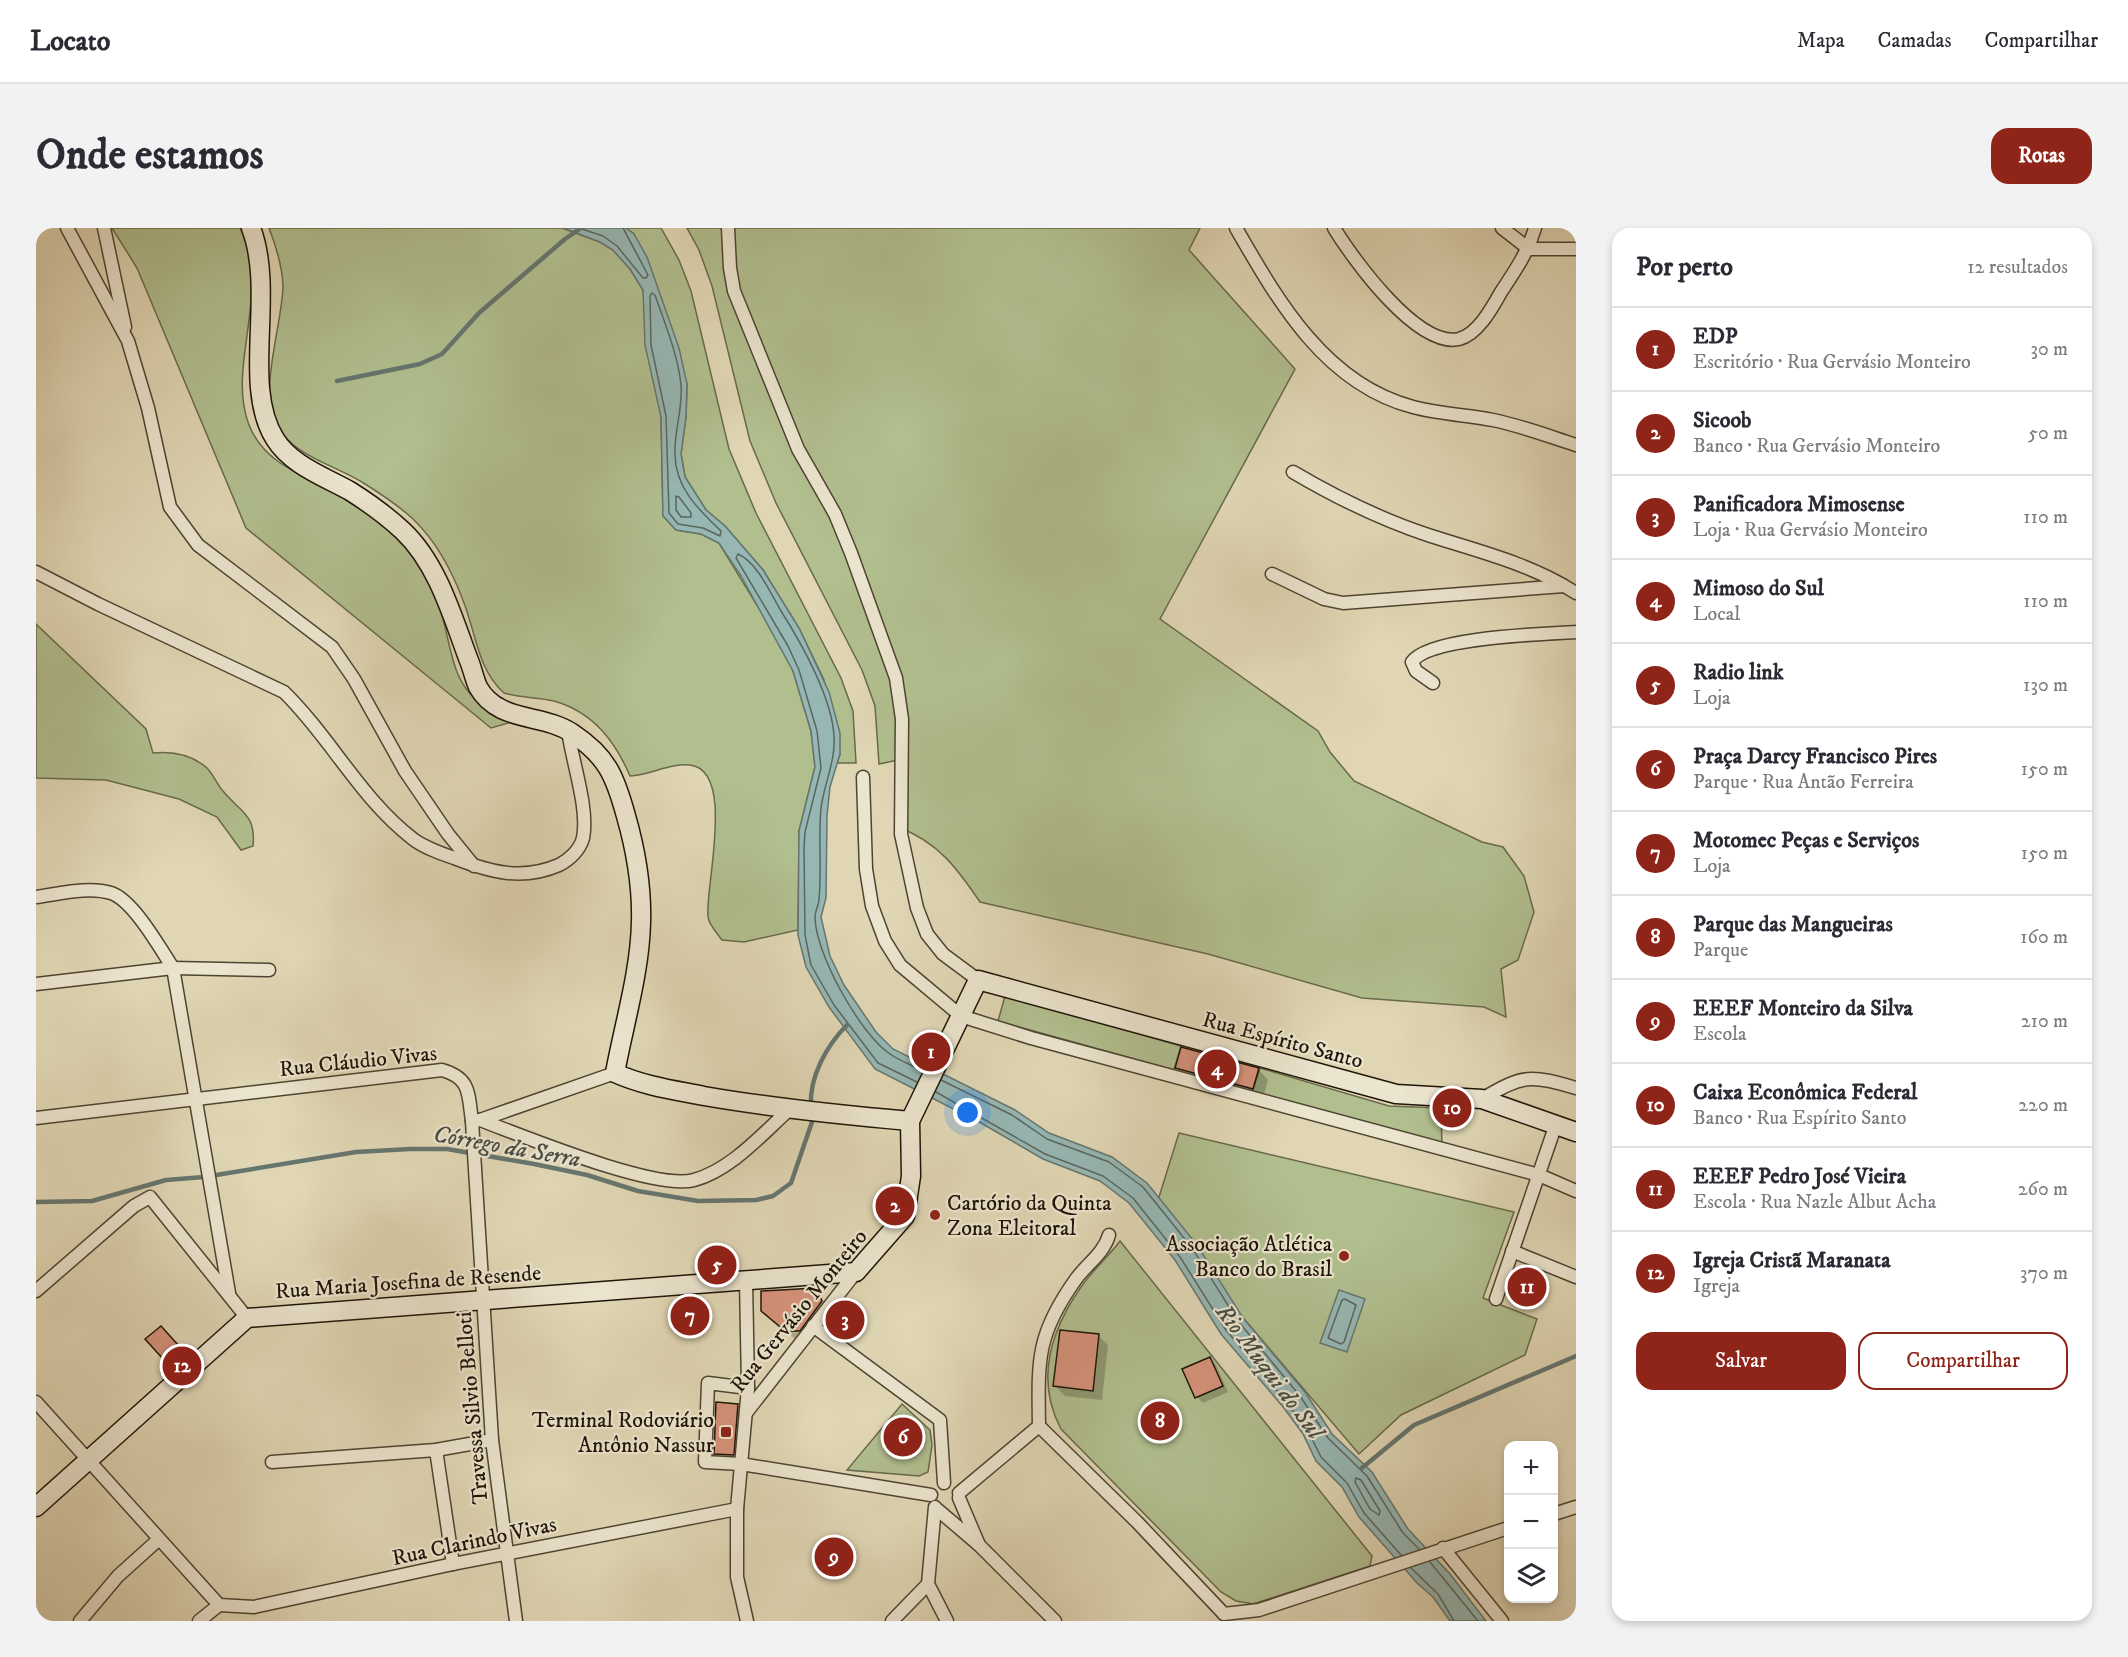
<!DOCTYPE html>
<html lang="pt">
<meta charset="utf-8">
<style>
body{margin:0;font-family:"IM FELL DW Pica",serif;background:#f2f2f3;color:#2b2b33}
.controls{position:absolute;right:18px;bottom:18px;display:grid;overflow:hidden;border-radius:12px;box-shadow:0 3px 9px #0003}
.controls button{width:54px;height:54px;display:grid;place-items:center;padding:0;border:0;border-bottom:2px solid #e1e1e2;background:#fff;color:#2b2b33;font:30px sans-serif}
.you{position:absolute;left:932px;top:885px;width:21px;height:21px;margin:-15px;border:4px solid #fff;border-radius:50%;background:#1a73e8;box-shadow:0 0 0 9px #1a73e833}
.badge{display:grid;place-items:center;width:39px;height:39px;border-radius:50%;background:#8f2418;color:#fff;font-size:20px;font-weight:700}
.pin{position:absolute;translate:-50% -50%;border:3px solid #fff;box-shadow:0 2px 6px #0006}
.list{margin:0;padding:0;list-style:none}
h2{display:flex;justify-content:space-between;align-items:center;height:78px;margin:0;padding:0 24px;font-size:26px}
h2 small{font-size:20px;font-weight:400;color:#7c7c81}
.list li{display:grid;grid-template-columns:39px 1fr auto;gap:18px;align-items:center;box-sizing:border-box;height:84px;padding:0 24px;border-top:2px solid #e1e1e2}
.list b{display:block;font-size:22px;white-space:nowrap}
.list p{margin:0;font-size:20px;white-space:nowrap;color:#7c7c81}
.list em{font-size:20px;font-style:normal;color:#7c7c81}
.actions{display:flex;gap:12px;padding:18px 24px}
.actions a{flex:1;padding:14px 0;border:2px solid #8f2418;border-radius:18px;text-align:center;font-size:21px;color:#8f2418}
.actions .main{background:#8f2418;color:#fff}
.icon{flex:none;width:33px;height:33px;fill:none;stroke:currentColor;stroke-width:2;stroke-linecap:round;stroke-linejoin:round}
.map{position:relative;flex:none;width:1540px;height:1393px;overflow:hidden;border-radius:18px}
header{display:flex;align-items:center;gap:36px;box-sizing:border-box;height:84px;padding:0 30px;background:#fff;border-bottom:2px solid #e1e1e2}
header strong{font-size:28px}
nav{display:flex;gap:33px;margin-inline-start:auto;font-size:21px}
.intro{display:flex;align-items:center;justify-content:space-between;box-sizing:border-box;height:144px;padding:0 36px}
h1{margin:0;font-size:42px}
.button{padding:15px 27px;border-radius:18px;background:#8f2418;color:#fff;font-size:21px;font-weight:700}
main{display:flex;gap:36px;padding:0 36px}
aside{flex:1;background:#fff;border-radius:18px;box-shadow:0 3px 9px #0003}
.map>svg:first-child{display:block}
.green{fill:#b1be8e;stroke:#68694a;stroke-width:1.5}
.water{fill:#96b7b4;stroke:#66766f;stroke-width:1.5}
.shadow{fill:#0003}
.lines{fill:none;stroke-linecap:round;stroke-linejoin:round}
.shore{stroke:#5a665e;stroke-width:1.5}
.stream{stroke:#66766f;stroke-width:4.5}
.building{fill:#d5927a;stroke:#1e1407;stroke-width:1.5}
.street-casing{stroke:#4e4432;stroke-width:15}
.secondary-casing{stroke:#1e1407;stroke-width:21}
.street{stroke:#ebe4ce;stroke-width:12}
.secondary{stroke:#ebe4ce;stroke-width:18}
.poi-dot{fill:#8f2418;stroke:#ebe4ce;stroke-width:2}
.labels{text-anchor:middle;stroke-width:4.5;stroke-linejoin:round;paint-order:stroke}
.street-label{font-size:22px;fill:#1e1407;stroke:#ebe4ce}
.poi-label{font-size:22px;fill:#1e1407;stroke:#ebe4ce;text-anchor:end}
.water-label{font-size:24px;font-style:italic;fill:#484d44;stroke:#ebe4ce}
</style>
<header>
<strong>Locato</strong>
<nav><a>Mapa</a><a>Camadas</a><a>Compartilhar</a></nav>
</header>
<div class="intro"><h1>Onde estamos</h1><a class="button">Rotas</a></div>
<main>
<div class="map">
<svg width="1540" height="1393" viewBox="0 0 1540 1393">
<rect width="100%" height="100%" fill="#e0d6b4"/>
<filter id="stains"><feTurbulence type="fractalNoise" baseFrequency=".00333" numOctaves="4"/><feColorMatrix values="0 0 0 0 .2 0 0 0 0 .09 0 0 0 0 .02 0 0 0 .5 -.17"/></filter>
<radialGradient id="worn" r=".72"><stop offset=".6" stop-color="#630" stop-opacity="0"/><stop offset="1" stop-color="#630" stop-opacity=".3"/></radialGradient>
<g class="green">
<path d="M 76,0 L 204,0 C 236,66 190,138 213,197 C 229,237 268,247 304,266 C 329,280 352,297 371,319 C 386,335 396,358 403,378 C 415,410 413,451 442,473 C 454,481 470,486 483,492 L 455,500 L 210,300 L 101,40 Z"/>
<path d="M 233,0 L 526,0 L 564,14 L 577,22 L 594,41 L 607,62 L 625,189 L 627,288 L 640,302 L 665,306 L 683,315 L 747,420 L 757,443 L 775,503 L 779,539 L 763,603 L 762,702 L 708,714 L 686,712 C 681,705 672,696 672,688 C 669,659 700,542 654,537 C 634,535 614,547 594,548 C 579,513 557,484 518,473 C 501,469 484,470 468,465 C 442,442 440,406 428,375 C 417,345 400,313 377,291 C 363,278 345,266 329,256 C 300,237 257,229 240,196 C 222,164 247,94 247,57 C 246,38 240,18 233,0 Z"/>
<polygon points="590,0 625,0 643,32 655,63 693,221 720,285 805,450 817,483 820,535 801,535 804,526 788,452 763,400 727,342 689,298 670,282 649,249 645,226 650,189 651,156 598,6"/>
<path d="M 651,0 L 1164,0 L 1153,22 L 1259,141 L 1124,391 L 1282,503 L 1294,524 L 1318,553 L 1446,614 L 1467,619 L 1488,648 L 1498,684 L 1482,732 L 1465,741 L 1470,789 L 1448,779 L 1326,770 L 1172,726 L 944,674 C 921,640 902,614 862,599 L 867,531 L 843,536 L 839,478 L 826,442 L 740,275 L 714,213 L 676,58 L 663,22 Z"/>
<path d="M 0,396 L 110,501 L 117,525 C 136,523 156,527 171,540 C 177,546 181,556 187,563 C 205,585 220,586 217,618 L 205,622 L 181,589 L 143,571 L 70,552 L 0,550 Z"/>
<polygon points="969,768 1145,818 1138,842 962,793"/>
<polygon points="1224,840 1353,878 1405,880 1406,918 1216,864"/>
<polygon points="1143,905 1478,984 1447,1070 1501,1091 1489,1127 1365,1187 1323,1226 1118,985"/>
<path d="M 1084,1013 L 1336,1328 L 1334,1338 L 1217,1376 L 1200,1373 L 1185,1364 L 1025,1201 C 999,1152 1015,1102 1045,1059 C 1056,1043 1072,1029 1084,1013 Z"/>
<polygon points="866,1176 894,1202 896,1217 892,1244 883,1248 811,1242"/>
</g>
<g class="water">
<polygon points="527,0 590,0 598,6 611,29 643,120 651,156 650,189 645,226 649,249 670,282 689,298 727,342 763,400 793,464 804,505 804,526 794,559 791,588 790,670 785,689 794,728 808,757 840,804 857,821 979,882 1013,905 1076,929 1111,955 1161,1017 1207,1090 1269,1164 1296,1206 1336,1244 1372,1301 1414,1346 1450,1393 1414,1393 1397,1369 1381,1355 1323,1289 1306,1259 1280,1233 1267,1206 1248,1180 1185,1106 1139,1032 1093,975 1064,953 1007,931 945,895 839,841 793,779 770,739 762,707 763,603 779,539 775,503 757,443 705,348 683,315 665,306 640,302 627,288 625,189 609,117 607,62 594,41 577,22 564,14"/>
<polygon points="1303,1062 1329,1071 1311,1124 1284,1115"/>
</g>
<g class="shadow">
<polygon points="1146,821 1223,842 1232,852 1227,870 1150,850 1140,840"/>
<polygon points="779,1062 795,1083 760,1112 736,1092"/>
<polygon points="124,1100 153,1132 140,1143 112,1111"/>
<polygon points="1062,1107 1072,1117 1066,1172 1029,1168 1019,1158"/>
<polygon points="1174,1130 1180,1137 1192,1164 1167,1175 1161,1169"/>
<polygon points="702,1177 711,1187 707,1236 689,1235 679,1226"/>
</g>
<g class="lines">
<g class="shore">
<polyline points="543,0 567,8 581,18 607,50 610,50 612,47 587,0"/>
<path d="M 616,65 L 619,67 C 629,96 642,127 645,157 C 647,181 638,203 639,226 C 639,260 663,282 685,303 L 684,308 L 667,300 L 642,296 L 633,285 L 630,188 L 615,117 L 614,68 Z"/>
<polygon points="640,268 643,269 655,285 655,289 645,289 640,282"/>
<polyline points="905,852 976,887 1011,911 1073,934 1107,959 1156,1020 1202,1093 1264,1168 1292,1210 1331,1248 1367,1305 1383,1321"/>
<path d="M 881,854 L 842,835 L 798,777 L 775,737 L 769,707 L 768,620 L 769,604 L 785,540 L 781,503 L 763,442 L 752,418 L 700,330 L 702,326 C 721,334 735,366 745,383 C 766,416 796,470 798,508 C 800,532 788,556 785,580 C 782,610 786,641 783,671 C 783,677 779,683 779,689 C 779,725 824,806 854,826 C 864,833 876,837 887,843"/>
<polyline points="900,864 1009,926 1067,948 1097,970 1144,1029 1190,1102 1253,1177 1272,1203 1285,1229 1311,1255 1328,1285 1365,1327"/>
<polygon points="1309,1071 1320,1077 1308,1114 1305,1116 1292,1110 1306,1072"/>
<polygon points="1320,1250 1325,1252 1344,1283 1343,1287 1334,1281 1319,1254"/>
<polyline points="1394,1334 1442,1393"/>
<polyline points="1375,1340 1402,1366 1418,1393"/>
</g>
<g class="stream">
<polyline points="301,153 384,136 406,126 443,85 529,11 545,0"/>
<path d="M 775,878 C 773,849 791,817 811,797"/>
<polyline points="0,974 56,973 130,952 168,949 320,924 374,921 411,921 498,936 551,947 602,963 662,973 720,972 737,968 755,955 776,894 776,886"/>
<polyline points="1326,1240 1378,1197 1540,1128"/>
</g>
</g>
<g class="building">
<polygon points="1145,819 1223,840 1217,861 1139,840"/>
<polygon points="780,1060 786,1073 764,1103 749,1103 725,1083 725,1063"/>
<polygon points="125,1098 152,1128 137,1142 109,1111"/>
<polygon points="1024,1102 1063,1106 1057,1163 1017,1158"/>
<polygon points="1174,1129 1187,1158 1159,1170 1146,1141"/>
<polygon points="680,1174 702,1176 698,1227 678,1226"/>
</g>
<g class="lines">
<g class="street-casing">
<g id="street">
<polyline points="31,0 92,113 112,180 134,279 162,317 296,419 318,451 369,543 412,606 438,638"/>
<polyline points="68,0 89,99"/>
<polyline points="692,0 694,40 698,63 762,221 799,286 815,325 860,450 866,491 865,606 881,680 891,706 907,726 942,752"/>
<path d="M 1200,0 C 1242,73 1289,156 1377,179 C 1403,186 1431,187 1457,192 C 1486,198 1512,208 1540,217"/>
<path d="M 1298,0 C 1317,31 1381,120 1423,111 C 1442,106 1456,80 1465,64 C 1479,43 1492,24 1499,0"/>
<polyline points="1466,0 1493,21"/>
<polyline points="1493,21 1540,21"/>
<path d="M 1257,244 C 1301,270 1346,292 1395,308 C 1445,324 1495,336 1540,365"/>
<path d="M 0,344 L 62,376 L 248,464 C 295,510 324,570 377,611 C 389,620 404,625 418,630 C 454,644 486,653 523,637 C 533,632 544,622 547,610 C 553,580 536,534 532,502"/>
<polyline points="1236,346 1288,371 1307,375 1528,358"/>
<path d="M 1397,455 L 1380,443 L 1376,434 C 1392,409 1508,406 1540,404"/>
<polyline points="827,549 830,641 836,678 849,713 864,737 925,788 995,810 1503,947 1540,963"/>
<path d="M 0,669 C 23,666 52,658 75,665 C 97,672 124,720 137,740 L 193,1065"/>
<polyline points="0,756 137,740 233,742"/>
<path d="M 1446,871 C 1488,846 1494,847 1540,860"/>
<path d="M 0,890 L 406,842 C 435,850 432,866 436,893 L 456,1212 L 480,1393"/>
<polyline points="444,892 579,845"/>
<path d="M 436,893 L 444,892 C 485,907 619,963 658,952 C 695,942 726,906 753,882"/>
<polyline points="1476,1023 1540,1049"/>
<polyline points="710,1052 712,1160 701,1281 701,1349 711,1393"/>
<polyline points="0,1063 98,978 114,969 211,1090"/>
<polyline points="1460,1071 1520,896"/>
<polyline points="777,1098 904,1192 908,1255"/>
<polyline points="712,1160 672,1155 669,1234 705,1236 895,1267"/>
<polyline points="0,1174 183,1377"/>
<polyline points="710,1185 820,1044"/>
<path d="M 1003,1198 C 1002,1132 1000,1107 1040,1051 C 1051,1036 1068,1025 1073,1007"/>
<polyline points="400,1222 417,1336"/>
<polyline points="236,1234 400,1222 456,1212"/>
<polyline points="923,1265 1003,1198 1101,1294 1188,1386"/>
<polyline points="902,1282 943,1317 923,1270"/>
<polyline points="1518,1286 1540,1279"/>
<polyline points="943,1317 1019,1393"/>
<polyline points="1407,1320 1466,1393"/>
<polyline points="892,1356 911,1393"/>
<polyline points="183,1377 218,1379 417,1336 701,1281"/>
<polyline points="1188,1386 1223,1382 1472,1300"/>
<polyline points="44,1393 82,1348 122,1312"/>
<polyline points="163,1393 183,1377"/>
<polyline points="856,1393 892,1356 899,1279"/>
</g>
</g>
<g class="secondary-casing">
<g id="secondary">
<path d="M 215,0 C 240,65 205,157 239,211 C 255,237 289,249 314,263 C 333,275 351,288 367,303 C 401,335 416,387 432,430 C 436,439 438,450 442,459 C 462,495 506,485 536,505 C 571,528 579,548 590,588 C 600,623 606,658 605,694 C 604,744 588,796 579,845 C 608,858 638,862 668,868 C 737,880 805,887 874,893"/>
<polyline points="0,1279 211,1090 820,1044 869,988 875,948 874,893 942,752 1360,866 1446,871 1540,904"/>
</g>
</g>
<use href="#street" class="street"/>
<use href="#secondary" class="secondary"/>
</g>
<g class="poi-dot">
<circle cx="899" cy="987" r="6"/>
<circle cx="1308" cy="1028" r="6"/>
<rect x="684" y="1198" width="12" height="12" rx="3"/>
</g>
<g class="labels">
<g class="street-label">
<text transform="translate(1247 811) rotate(15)" y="8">Rua Espírito Santo</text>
<text transform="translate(322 832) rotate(-6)" y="8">Rua Cláudio Vivas</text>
<text transform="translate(372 1053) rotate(-4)" y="8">Rua Maria Josefina de Resende</text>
<text transform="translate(762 1082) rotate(-51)" y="8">Rua Gervásio Monteiro</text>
<text transform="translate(435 1180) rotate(-95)" y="8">Travessa Silvio Belloti</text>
<text transform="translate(438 1312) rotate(-12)" y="8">Rua Clarindo Vivas</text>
</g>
<g class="poi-label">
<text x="911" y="982" text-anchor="start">Cartório da Quinta<tspan x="911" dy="25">Zona Eleitoral</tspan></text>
<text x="1296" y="1023">Associação Atlética<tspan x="1296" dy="25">Banco do Brasil</tspan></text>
<text x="678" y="1199">Terminal Rodoviário<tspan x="678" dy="25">Antônio Nassur</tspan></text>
</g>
<g class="water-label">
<text transform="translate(471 918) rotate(10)" y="8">Córrego da Serra</text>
<text transform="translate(1234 1143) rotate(53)" y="8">Rio Muqui do Sul</text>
</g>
</g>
<rect width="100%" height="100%" filter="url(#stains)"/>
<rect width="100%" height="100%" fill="url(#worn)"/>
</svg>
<div class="controls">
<button>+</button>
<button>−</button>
<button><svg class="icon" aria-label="layers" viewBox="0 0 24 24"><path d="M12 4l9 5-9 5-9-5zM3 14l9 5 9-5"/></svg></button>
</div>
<div class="you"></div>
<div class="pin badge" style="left:895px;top:824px">1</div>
<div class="pin badge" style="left:859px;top:978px">2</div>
<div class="pin badge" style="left:809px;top:1092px">3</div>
<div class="pin badge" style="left:1181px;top:841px">4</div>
<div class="pin badge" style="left:681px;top:1037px">5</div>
<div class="pin badge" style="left:867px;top:1209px">6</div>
<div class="pin badge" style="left:654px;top:1088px">7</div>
<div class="pin badge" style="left:1124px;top:1193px">8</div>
<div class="pin badge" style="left:798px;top:1329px">9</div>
<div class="pin badge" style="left:1416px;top:880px">10</div>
<div class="pin badge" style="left:1491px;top:1059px">11</div>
<div class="pin badge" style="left:146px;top:1138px">12</div>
</div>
<aside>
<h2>Por perto<small>12 resultados</small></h2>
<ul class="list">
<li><span class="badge">1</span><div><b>EDP</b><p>Escritório · Rua Gervásio Monteiro</p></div><em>30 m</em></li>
<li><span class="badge">2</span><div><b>Sicoob</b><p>Banco · Rua Gervásio Monteiro</p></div><em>50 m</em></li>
<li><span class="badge">3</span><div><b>Panificadora Mimosense</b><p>Loja · Rua Gervásio Monteiro</p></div><em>110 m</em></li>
<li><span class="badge">4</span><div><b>Mimoso do Sul</b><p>Local</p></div><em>110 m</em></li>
<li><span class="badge">5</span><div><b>Radio link</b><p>Loja</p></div><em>130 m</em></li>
<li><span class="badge">6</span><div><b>Praça Darcy Francisco Pires</b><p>Parque · Rua Antão Ferreira</p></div><em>150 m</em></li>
<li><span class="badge">7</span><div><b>Motomec Peças e Serviços</b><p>Loja</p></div><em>150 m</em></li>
<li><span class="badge">8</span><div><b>Parque das Mangueiras</b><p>Parque</p></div><em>160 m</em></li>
<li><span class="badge">9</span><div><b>EEEF Monteiro da Silva</b><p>Escola</p></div><em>210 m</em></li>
<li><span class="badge">10</span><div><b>Caixa Econômica Federal</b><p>Banco · Rua Espírito Santo</p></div><em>220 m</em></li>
<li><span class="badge">11</span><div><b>EEEF Pedro José Vieira</b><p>Escola · Rua Nazle Albut Acha</p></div><em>260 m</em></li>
<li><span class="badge">12</span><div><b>Igreja Cristã Maranata</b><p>Igreja</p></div><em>370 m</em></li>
</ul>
<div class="actions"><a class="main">Salvar</a><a>Compartilhar</a></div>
</aside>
</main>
